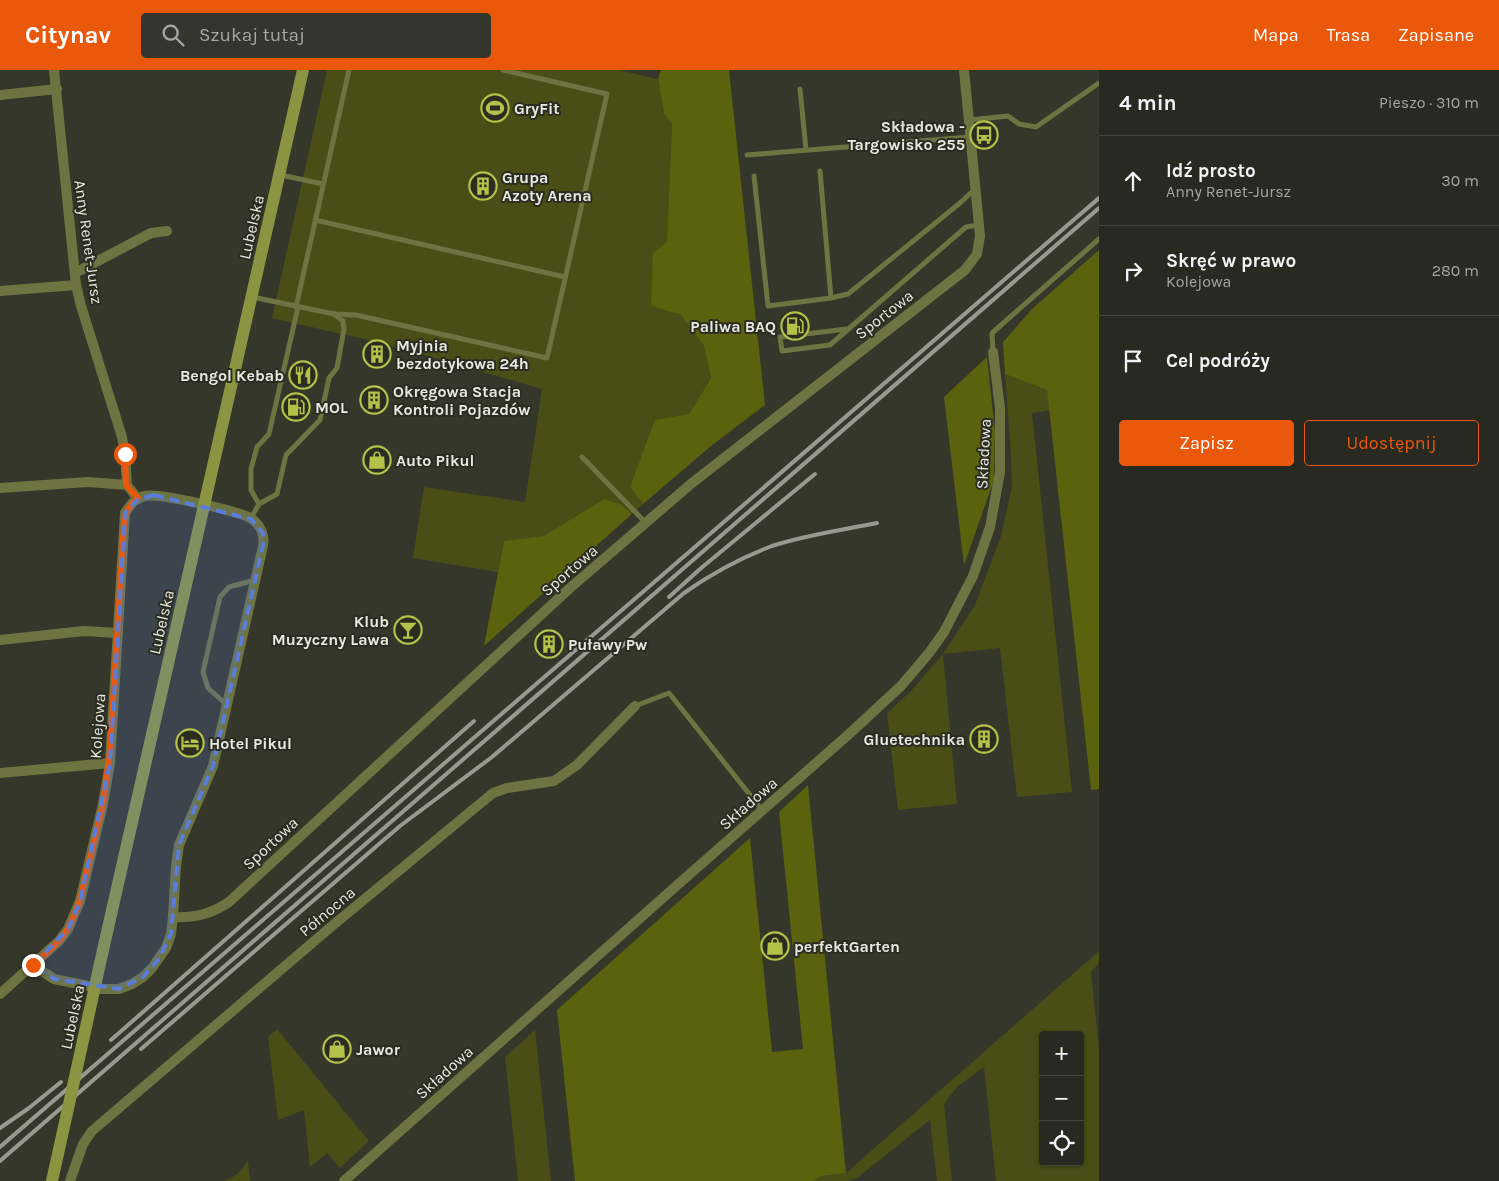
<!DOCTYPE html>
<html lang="pl">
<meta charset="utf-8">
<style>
body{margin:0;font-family:Karla,sans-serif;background:#34352d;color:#f1f3f6}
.controls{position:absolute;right:15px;bottom:15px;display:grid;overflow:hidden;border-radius:5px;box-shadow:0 1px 4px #0004}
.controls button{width:45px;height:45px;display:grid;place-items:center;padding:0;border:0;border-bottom:1px solid #44453e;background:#282920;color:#f1f3f6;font:25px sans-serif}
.stop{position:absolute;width:15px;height:15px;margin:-11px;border:4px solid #ea580c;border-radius:50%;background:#fff}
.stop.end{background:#ea580c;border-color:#fff;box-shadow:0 1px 5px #0008}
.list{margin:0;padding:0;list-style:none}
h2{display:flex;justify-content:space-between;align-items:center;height:65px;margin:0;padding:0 20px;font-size:21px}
h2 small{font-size:16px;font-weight:400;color:#a5a6a5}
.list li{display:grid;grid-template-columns:32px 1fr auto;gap:15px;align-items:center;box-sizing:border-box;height:90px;padding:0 20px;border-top:1px solid #44453e}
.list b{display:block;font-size:19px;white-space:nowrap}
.list p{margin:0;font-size:16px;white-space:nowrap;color:#a5a6a5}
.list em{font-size:16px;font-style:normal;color:#a5a6a5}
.actions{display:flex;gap:10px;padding:15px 20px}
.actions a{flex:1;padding:11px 0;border:1px solid #ea580c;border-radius:5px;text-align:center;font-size:18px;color:#ea580c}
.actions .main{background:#ea580c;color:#fff}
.icon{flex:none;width:28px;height:28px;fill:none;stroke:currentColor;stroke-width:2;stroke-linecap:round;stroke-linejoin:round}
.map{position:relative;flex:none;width:1099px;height:1111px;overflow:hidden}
header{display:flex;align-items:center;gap:30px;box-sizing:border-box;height:70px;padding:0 25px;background:#ea580c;color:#fff}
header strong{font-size:24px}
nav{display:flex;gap:28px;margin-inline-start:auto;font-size:18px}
.search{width:350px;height:45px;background:#34352d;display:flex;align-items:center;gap:12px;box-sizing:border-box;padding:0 18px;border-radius:5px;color:#a5a6a5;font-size:19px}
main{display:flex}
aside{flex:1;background:#282920}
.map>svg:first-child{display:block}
.green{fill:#484e16;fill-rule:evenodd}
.forest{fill:#5a620d}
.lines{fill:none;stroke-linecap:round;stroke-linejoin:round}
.lane{stroke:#6d7441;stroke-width:5}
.street{stroke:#6d7441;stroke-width:10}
.secondary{stroke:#8b9541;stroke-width:12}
.rail{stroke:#989a8f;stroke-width:4}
.secondary-bridge{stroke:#8b9541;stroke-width:12}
.route{stroke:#ea580c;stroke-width:6}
.marked{fill:#5a7cdb;fill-opacity:0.2;stroke:#5a7cdb;stroke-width:4;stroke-dasharray:10 6;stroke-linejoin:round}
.labels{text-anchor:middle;stroke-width:4;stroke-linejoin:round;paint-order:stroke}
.poi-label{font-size:16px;font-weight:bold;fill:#e8e9e1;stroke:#2b2d21;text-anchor:start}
.street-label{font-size:16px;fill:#e8e9e1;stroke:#2b2d21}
</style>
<header>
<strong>Citynav</strong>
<div class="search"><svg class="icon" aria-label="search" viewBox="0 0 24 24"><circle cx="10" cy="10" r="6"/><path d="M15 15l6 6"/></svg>Szukaj tutaj</div>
<nav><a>Mapa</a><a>Trasa</a><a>Zapisane</a></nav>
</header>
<main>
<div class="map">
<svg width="1099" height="1111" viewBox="0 0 1099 1111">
<rect width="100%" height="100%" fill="#35372a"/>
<g class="green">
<polygon points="327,0 619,0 658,9 664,44 672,52 667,173 651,236 681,245 704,276 711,308 689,344 630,417 643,434 632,444 620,434 604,429 544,467 504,471 498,502 413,488 424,417 525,432 542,319 385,274 272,248"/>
<polygon points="1005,304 1047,320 1050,340 1032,343 1072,722 1017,727 1000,578 943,584 957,734 898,740 887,643 910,622 943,584 975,535 1001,466 1012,416 1011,387"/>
<path d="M 1099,881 L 1099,893 L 1091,902 L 1099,978 L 1099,1111 L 996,1111 L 984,997 L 957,1017 L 944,1034 L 952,1111 L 937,1111 L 930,1050 L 857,1108 L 848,1111 L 813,1111 L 821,1106 L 846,1103 ZM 1043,965 L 1080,965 L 1080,1092 L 1043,1092 Z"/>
<polygon points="277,959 369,1071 340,1098 327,1083 310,1097 304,1040 278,1050 268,967"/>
<polygon points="535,960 551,1111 518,1111 505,987"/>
<path d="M 248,1091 L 250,1111 L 224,1111 C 236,1108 241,1100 248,1091 Z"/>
</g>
<g class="forest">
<polygon points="661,0 729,0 765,335 711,376 643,434 630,417 655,350 689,344 711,308 704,276 681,245 651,236 653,183 667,172 672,53 664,44 658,9"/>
<polygon points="1099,180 1099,719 1091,720 1047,320 1005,304 1003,272 1032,239"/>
<polygon points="987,287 995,362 994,410 964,495 944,327"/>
<polygon points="604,429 620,434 632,444 484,576 504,471 544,466"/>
<polygon points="808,715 846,1103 821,1106 813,1111 575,1111 557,940 750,768 772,982 803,979 779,742"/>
</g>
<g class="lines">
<g class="lane">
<polyline points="800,19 806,80"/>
<polyline points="969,50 1008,46 1019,54 1036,57 1099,13"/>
<polyline points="747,85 970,67"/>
<polyline points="820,101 831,228"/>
<polyline points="281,105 323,114"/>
<polyline points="754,106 768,236 831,228 848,224 960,133 975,119"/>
<polyline points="315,150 565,207"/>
<polyline points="252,227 334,244 356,245 547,288 607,24 503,0"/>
<polyline points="296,237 349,0"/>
<polyline points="847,259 780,267 782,281 830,275 966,157 979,155"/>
<polyline points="993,282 992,263 1099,169"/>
<polyline points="582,387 646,453"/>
<polyline points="259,434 277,424 286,385 320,350 329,308 337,298 344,259 343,251 334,244"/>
<polyline points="251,448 259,434 251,420 251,399 257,377 269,364 298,237"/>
<polyline points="227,635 208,618 203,602 220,527 229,517 255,510"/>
<polyline points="635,636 669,623 762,740"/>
</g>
<g class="street">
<polyline points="54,0 76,215 81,236 122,367 125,384 127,415 138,429"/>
<polyline points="0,25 57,19"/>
<polyline points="75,203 151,163 167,161"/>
<polyline points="0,221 76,215"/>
<polyline points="0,418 88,412 127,415"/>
<polyline points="0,570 84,561 118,563"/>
<polyline points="0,703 110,693"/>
<path d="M 173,847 C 195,848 211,844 229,832 L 570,518 L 692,413 L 965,200 L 977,184 L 980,166 L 964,0"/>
<path d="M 0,924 L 59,871 L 68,859 L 80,831 L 103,734 L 110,693 L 125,443 C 130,435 135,428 145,426 C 159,423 240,441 252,449 C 261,456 265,466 263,476 L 213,696 L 179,775 L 176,796 L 173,847 L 171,864 L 166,878 L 152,898 L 143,907 L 132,914 L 119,919 L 103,919 L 54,909 L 33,895"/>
<polyline points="70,1111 83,1074 92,1061 332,856 493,723 507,718 554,711 577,695 635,636"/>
<polyline points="344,1111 683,810 848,665 901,616 929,583 944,562 973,506 990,457 1000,402 1000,338 993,282"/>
</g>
<polyline class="secondary" points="103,880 303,0"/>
<g class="rail">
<polyline points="669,527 700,499 815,404"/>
<polyline points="111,970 474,651"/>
<path d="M 141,979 L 400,756 L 492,687 L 684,523 C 711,504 740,488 772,476 C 805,465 842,460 877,453"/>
<polyline points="0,1058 29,1038 61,1012"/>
<polyline points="0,1077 1099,128"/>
<polyline points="0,1091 1099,138"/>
</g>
<polyline class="secondary-bridge" points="52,1111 103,880"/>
</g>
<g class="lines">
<path class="route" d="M 33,895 C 45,884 59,874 67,860 C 73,851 76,840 80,830 L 103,734 L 110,681 L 124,453 C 125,442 129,436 138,428 L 126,415 L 125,384"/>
</g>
<path class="marked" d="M 154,425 L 251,449 L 263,463 L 264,471 L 213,696 L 179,775 L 171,864 L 159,889 L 143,907 L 119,919 L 54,909 L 33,895 L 68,859 L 80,831 L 110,693 L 125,443 L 138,429 Z"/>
<defs>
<g id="stadium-ring" transform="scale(1.4375)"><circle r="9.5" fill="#2b2d21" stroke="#b4c24a" stroke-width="1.5"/><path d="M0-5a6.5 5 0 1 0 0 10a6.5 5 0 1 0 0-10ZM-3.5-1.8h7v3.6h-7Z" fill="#b4c24a"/></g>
<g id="bus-ring" transform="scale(1.4375)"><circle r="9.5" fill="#2b2d21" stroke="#b4c24a" stroke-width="1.5"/><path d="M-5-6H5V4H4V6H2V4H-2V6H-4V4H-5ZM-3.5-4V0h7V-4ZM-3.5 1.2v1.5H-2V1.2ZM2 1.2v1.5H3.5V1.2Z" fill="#b4c24a"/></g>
<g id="building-ring" transform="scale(1.4375)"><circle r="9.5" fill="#2b2d21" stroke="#b4c24a" stroke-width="1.5"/><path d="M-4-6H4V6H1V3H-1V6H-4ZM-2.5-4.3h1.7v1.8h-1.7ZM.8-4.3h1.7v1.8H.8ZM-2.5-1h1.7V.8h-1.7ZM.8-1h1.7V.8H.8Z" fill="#b4c24a"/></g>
<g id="fuel-ring" transform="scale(1.4375)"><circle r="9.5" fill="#2b2d21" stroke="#b4c24a" stroke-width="1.5"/><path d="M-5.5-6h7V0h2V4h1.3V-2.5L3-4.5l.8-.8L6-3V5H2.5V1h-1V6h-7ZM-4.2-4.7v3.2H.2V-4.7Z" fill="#b4c24a"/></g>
<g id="restaurant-ring" transform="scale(1.4375)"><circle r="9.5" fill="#2b2d21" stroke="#b4c24a" stroke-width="1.5"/><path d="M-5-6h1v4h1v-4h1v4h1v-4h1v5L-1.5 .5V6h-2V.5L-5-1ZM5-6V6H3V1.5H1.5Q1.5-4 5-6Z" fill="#b4c24a"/></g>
<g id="shop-ring" transform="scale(1.4375)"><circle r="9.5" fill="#2b2d21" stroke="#b4c24a" stroke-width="1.5"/><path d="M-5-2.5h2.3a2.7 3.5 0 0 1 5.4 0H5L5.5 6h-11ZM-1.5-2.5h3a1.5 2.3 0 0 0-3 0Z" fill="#b4c24a"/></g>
<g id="bar-ring" transform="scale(1.4375)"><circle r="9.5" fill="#2b2d21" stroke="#b4c24a" stroke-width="1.5"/><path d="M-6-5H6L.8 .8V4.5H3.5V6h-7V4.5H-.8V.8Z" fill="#b4c24a"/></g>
<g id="hotel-ring" transform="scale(1.4375)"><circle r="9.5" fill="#2b2d21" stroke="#b4c24a" stroke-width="1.5"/><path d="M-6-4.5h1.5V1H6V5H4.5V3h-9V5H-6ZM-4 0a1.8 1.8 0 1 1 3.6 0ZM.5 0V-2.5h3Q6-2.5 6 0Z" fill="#b4c24a"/></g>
</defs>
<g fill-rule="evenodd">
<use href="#stadium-ring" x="495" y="38"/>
<use href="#bus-ring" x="984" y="65"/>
<use href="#building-ring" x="483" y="116"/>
<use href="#fuel-ring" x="795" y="256"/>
<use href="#building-ring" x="377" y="284"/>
<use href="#restaurant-ring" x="303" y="305"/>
<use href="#building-ring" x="374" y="330"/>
<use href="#fuel-ring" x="296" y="337"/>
<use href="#shop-ring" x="377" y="390"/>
<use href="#bar-ring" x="408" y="560"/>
<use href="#building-ring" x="549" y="574"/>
<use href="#building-ring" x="984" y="669"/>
<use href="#hotel-ring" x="190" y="673"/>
<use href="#shop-ring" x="775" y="876"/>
<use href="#shop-ring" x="337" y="979"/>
</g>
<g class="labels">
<g class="poi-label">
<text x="514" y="44">GryFit</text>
<text x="965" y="62" text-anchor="end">Składowa -<tspan x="965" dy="18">Targowisko 255</tspan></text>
<text x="502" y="113">Grupa<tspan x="502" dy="18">Azoty Arena</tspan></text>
<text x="776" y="262" text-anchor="end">Paliwa BAQ</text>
<text x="396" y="281">Myjnia<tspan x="396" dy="18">bezdotykowa 24h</tspan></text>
<text x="284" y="311" text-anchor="end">Bengol Kebab</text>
<text x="393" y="327">Okręgowa Stacja<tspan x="393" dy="18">Kontroli Pojazdów</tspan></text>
<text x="315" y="343">MOL</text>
<text x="396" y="396">Auto Pikul</text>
<text x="389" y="557" text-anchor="end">Klub<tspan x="389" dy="18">Muzyczny Lawa</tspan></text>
<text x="568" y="580">Puławy Pw</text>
<text x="965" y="675" text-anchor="end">Gluetechnika</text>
<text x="209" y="679">Hotel Pikul</text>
<text x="794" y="882">perfektGarten</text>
<text x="356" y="985">Jawor</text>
</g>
<g class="street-label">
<text transform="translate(251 157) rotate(-77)" y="6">Lubelska</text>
<text transform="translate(89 172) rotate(82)" y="6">Anny Renet-Jursz</text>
<text transform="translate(884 244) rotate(-38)" y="6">Sportowa</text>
<text transform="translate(983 384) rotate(-87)" y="6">Składowa</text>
<text transform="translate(569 500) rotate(-41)" y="6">Sportowa</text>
<text transform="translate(161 552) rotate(-77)" y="6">Lubelska</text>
<text transform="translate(97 656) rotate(-86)" y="6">Kolejowa</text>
<text transform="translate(748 733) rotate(-41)" y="6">Składowa</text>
<text transform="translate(270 773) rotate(-43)" y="6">Sportowa</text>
<text transform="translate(327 841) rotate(-40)" y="6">Północna</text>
<text transform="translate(72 947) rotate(-78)" y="6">Lubelska</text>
<text transform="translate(444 1002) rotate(-42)" y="6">Składowa</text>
</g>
</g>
</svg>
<div class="controls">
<button>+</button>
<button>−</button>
<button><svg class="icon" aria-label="locate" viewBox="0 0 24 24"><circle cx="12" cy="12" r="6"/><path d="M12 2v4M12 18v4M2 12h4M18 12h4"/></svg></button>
</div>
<div class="stop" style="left:125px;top:384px"></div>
<div class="stop end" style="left:33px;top:895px"></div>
</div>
<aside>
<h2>4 min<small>Pieszo · 310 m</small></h2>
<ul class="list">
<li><svg class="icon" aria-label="ahead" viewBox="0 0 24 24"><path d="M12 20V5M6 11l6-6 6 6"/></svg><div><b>Idź prosto</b><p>Anny Renet-Jursz</p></div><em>30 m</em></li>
<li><svg class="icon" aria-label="right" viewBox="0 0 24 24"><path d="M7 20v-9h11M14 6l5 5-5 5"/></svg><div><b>Skręć w prawo</b><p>Kolejowa</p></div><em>280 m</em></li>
<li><svg class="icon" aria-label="arrive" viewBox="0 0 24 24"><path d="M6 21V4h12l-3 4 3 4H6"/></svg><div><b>Cel podróży</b></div></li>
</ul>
<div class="actions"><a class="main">Zapisz</a><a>Udostępnij</a></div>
</aside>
</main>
